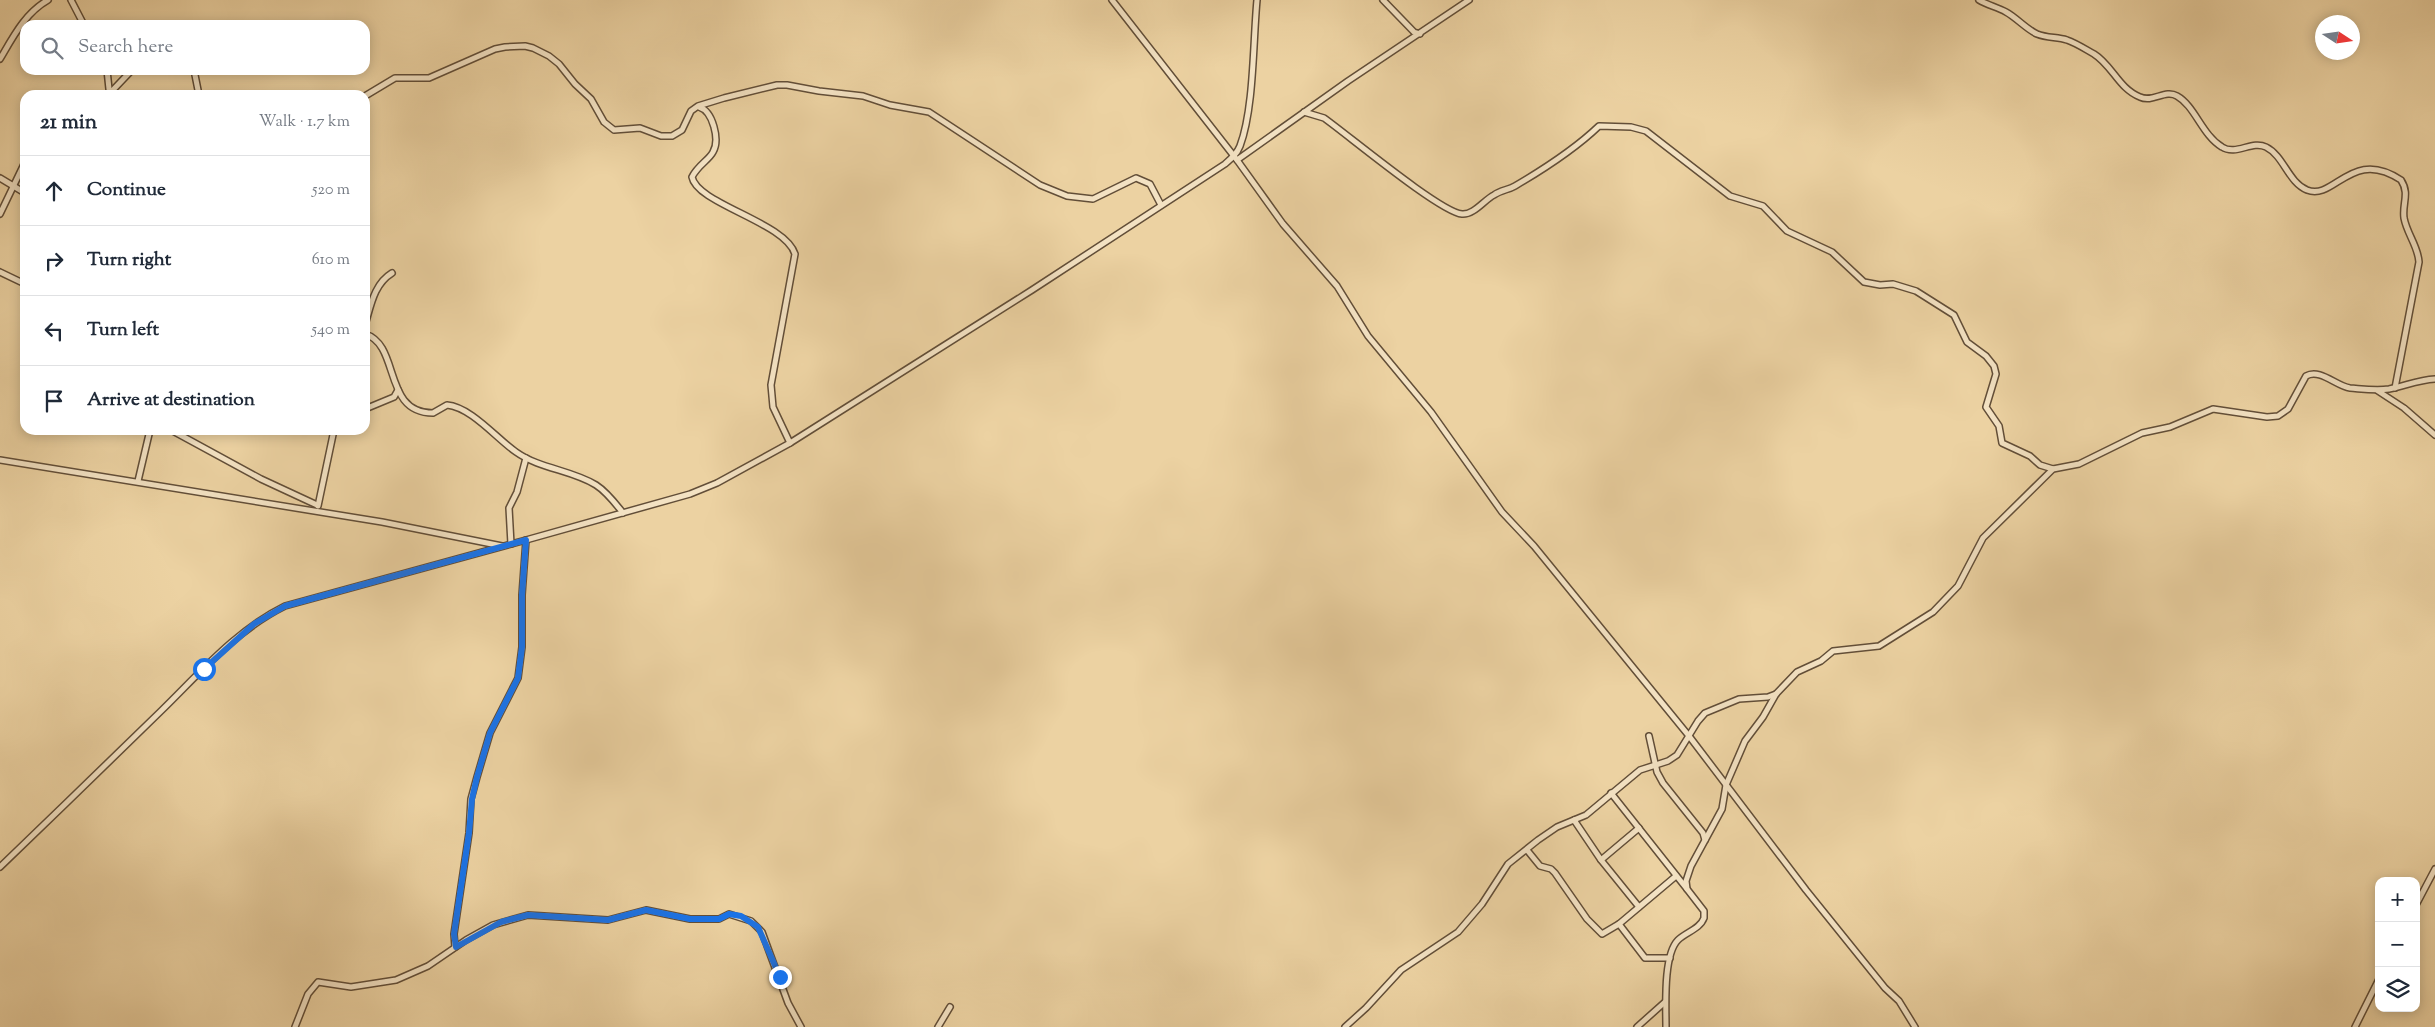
<!DOCTYPE html>
<meta charset="utf-8">
<style>
body{margin:0;font-family:"Sorts Mill Goudy",serif;background:#f2f2f3;color:#1f2937}
.controls{position:absolute;right:15px;bottom:15px;display:grid;overflow:hidden;border-radius:10px;box-shadow:0 2px 12px #0003}
.controls button{width:45px;height:45px;display:grid;place-items:center;padding:0;border:0;border-bottom:1px solid #e0e1e3;background:#fff;color:#1f2937;font:25px sans-serif}
.compass{position:absolute;left:2315px;top:15px;width:45px;height:45px;border-radius:50%;background:#fff;box-shadow:0 2px 12px #0003;rotate:102deg}
.stop{position:absolute;width:15px;height:15px;margin:-11px;border:4px solid #1a73e8;border-radius:50%;background:#fff}
.stop.end{background:#1a73e8;border-color:#fff;box-shadow:0 1px 5px #0008}
.list{margin:0;padding:0;list-style:none}
h2{display:flex;justify-content:space-between;align-items:center;height:65px;margin:0;padding:0 20px;font-size:21px}
h2 small{font-size:16px;font-weight:400;color:#747a83}
.list li{display:grid;grid-template-columns:32px 1fr auto;gap:15px;align-items:center;box-sizing:border-box;height:70px;padding:0 20px;border-top:1px solid #e0e1e3}
.list b{display:block;font-size:19px;white-space:nowrap}
.list em{font-size:16px;font-style:normal;color:#747a83}
.icon{flex:none;width:28px;height:28px;fill:none;stroke:currentColor;stroke-width:2;stroke-linecap:round;stroke-linejoin:round}
.map{position:relative;flex:none;width:2435px;height:1027px;overflow:hidden}
.search{position:absolute;background:#fff;box-shadow:0 2px 12px #0003;left:20px;top:20px;width:350px;height:55px;display:flex;align-items:center;gap:12px;box-sizing:border-box;padding:0 18px;border-radius:15px;color:#747a83;font-size:19px}
.panel{position:absolute;background:#fff;box-shadow:0 2px 12px #0003;left:20px;top:90px;width:350px;height:345px;border-radius:15px}
.map>svg:first-child{display:block}
.lines{fill:none;stroke-linecap:round;stroke-linejoin:round}
.street-casing{stroke:#624e38;stroke-width:8}
.street{stroke:#f3e2c3;stroke-width:5}
.route{stroke:#1a73e8;stroke-width:6}
</style>
<div class="map">
<svg width="2435" height="1027" viewBox="0 0 2435 1027">
<rect width="100%" height="100%" fill="#ecd2a2"/>
<filter id="stains"><feTurbulence type="fractalNoise" baseFrequency=".004" numOctaves="4"/><feColorMatrix values="0 0 0 0 .2 0 0 0 0 .09 0 0 0 0 .02 0 0 0 .5 -.17"/></filter>
<radialGradient id="worn" r=".72"><stop offset=".6" stop-color="#630" stop-opacity="0"/><stop offset="1" stop-color="#630" stop-opacity=".3"/></radialGradient>
<g class="lines">
<g class="street-casing">
<g id="street">
<polyline points="71,0 84,25"/>
<polyline points="1112,0 1237,160 1283,224 1337,286 1368,336 1431,412 1502,512 1534,546 1689,736 1806,890 1885,988 1899,1001 1915,1027"/>
<polyline points="1383,0 1414,32 1420,34"/>
<path d="M 1979,0 C 1987,5 1997,7 2006,12 C 2017,18 2026,29 2037,34 C 2047,38 2057,37 2067,40 C 2076,43 2085,49 2094,54 C 2112,65 2119,89 2140,97 C 2153,103 2165,89 2177,96 C 2195,106 2202,135 2222,147 C 2236,156 2252,140 2266,147 C 2284,156 2288,182 2307,190 C 2335,201 2351,147 2401,180 C 2410,194 2402,203 2404,218 C 2407,234 2418,246 2419,262 L 2395,388"/>
<path d="M 0,59 C 13,37 25,13 48,0"/>
<polyline points="107,70 109,89 114,95"/>
<polyline points="194,70 199,95"/>
<polyline points="111,92 132,70"/>
<polyline points="365,96 395,78 429,78 495,49 505,47 525,46 533,48 549,56 559,64 575,84 591,99 604,122 614,130 640,128 661,136 672,136 682,130 691,111 698,106 724,98 777,85 787,85 819,91 863,96 890,105 929,112 1040,185 1067,196 1093,199 1136,178 1150,184 1161,205"/>
<path d="M 699,107 C 713,111 720,140 713,152 C 709,160 698,165 692,177 C 697,204 785,222 795,254 L 771,385 L 773,407 L 790,443"/>
<path d="M 1304,112 L 1324,118 C 1348,135 1440,212 1462,214 C 1474,215 1484,200 1494,195 C 1501,190 1508,190 1515,186 C 1544,169 1575,149 1599,126 L 1631,127 L 1646,131 L 1730,196 L 1763,206 L 1787,231 L 1832,252 L 1864,282 L 1880,285 L 1893,284 L 1916,291 L 1954,315 L 1967,342 L 1986,356 L 1994,366 L 1996,374 L 1986,407 L 1999,426 L 2002,443 L 2030,456 L 2040,465 L 2053,469"/>
<polyline points="1237,160 1348,81 1469,0"/>
<polyline points="0,178 25,193"/>
<polyline points="0,214 25,162"/>
<polyline points="0,272 25,284"/>
<path d="M 365,325 C 371,305 374,284 392,273"/>
<path d="M 365,334 C 401,345 382,413 433,413 L 447,405 C 471,407 497,439 516,452 C 540,469 572,470 596,485 C 607,492 615,503 623,513"/>
<polyline points="2378,391 2404,408 2435,435"/>
<polyline points="365,409 394,397 398,390"/>
<polyline points="171,430 261,479 317,505"/>
<polyline points="0,460 382,522 502,546"/>
<polyline points="138,481 150,430"/>
<polyline points="318,506 334,430"/>
<polyline points="511,544 509,508 517,492 526,458"/>
<polyline points="1649,736 1657,772 1663,783 1703,833 1705,840"/>
<polyline points="1611,793 1687,889"/>
<polyline points="1574,820 1601,860 1639,907"/>
<polyline points="1527,850 1540,866 1551,869 1555,873 1587,919 1602,934 1619,924 1676,876"/>
<polyline points="1601,860 1639,828"/>
<path d="M 0,867 C 54,815 107,764 161,711 C 199,674 236,630 285,606 L 526,540 L 690,494 L 717,483 L 790,443 L 1032,290 L 1225,164 C 1231,159 1237,154 1240,146 C 1254,109 1253,42 1257,0"/>
<polyline points="2416,905 2435,869"/>
<polyline points="1619,924 1645,958 1670,958"/>
<polyline points="455,947 454,934 469,833 471,799 477,777 490,733 518,678 522,647 522,595 526,540"/>
<polyline points="295,1027 308,994 318,982 351,987 396,980 428,966 466,940 493,925 528,915 608,920 646,910 690,919 719,919 729,914 751,921 762,932 788,1003 801,1027"/>
<polyline points="938,1027 950,1007"/>
<polyline points="1345,1027 1366,1008 1401,970 1458,932 1482,904 1508,864 1538,840 1557,827 1586,815 1640,770 1668,761 1677,755 1698,721 1705,713 1739,699 1768,697 1776,694"/>
<polyline points="1637,1027 1665,1002"/>
<path d="M 1666,1027 C 1666,1007 1663,955 1678,940 C 1686,932 1700,929 1704,918 L 1704,911 L 1687,889 L 1686,881 L 1691,866 L 1722,809 L 1726,785 L 1745,741 L 1763,717 L 1776,694 L 1797,672 L 1821,661 L 1833,651 L 1879,646 L 1933,612 L 1958,586 L 1983,538 L 2053,469 L 2079,464 L 2142,433 L 2170,427 L 2213,409 L 2267,417 L 2278,416 L 2288,409 L 2306,376 C 2320,368 2336,386 2350,388 C 2363,389 2376,391 2389,389 C 2405,386 2418,380 2435,379"/>
<polyline points="2355,1027 2379,979"/>
</g>
</g>
<use href="#street" class="street"/>
</g>
<g class="lines">
<polyline class="route" points="204,669 254,624 285,606 526,540 522,595 522,647 518,678 490,733 477,777 472,799 469,833 454,934 456,947 501,922 528,915 608,920 646,910 690,919 719,919 729,914 741,916 758,927 780,977"/>
</g>
<rect width="100%" height="100%" filter="url(#stains)"/>
<rect width="100%" height="100%" fill="url(#worn)"/>
</svg>
<div class="controls">
<button>+</button>
<button>−</button>
<button><svg class="icon" aria-label="layers" viewBox="0 0 24 24"><path d="M12 4l9 5-9 5-9-5zM3 14l9 5 9-5"/></svg></button>
</div>
<svg class="compass" viewBox="-18 -18 36 36"><path d="M0-13l5 13h-10z" fill="#e53935"/><path d="M0 13l5-13h-10z" fill="#747a83"/></svg>
<div class="stop" style="left:204px;top:669px"></div>
<div class="stop end" style="left:780px;top:977px"></div>
<div class="search"><svg class="icon" aria-label="search" viewBox="0 0 24 24"><circle cx="10" cy="10" r="6"/><path d="M15 15l6 6"/></svg>Search here</div>
<section class="panel">
<h2>21 min<small>Walk · 1.7 km</small></h2>
<ul class="list">
<li><svg class="icon" aria-label="ahead" viewBox="0 0 24 24"><path d="M12 20V5M6 11l6-6 6 6"/></svg><div><b>Continue</b></div><em>520 m</em></li>
<li><svg class="icon" aria-label="right" viewBox="0 0 24 24"><path d="M7 20v-9h11M14 6l5 5-5 5"/></svg><div><b>Turn right</b></div><em>610 m</em></li>
<li><svg class="icon" aria-label="left" viewBox="0 0 24 24"><path d="M17 20v-9H6M10 6l-5 5 5 5"/></svg><div><b>Turn left</b></div><em>540 m</em></li>
<li><svg class="icon" aria-label="arrive" viewBox="0 0 24 24"><path d="M6 21V4h12l-3 4 3 4H6"/></svg><div><b>Arrive at destination</b></div></li>
</ul>
</section>
</div>
